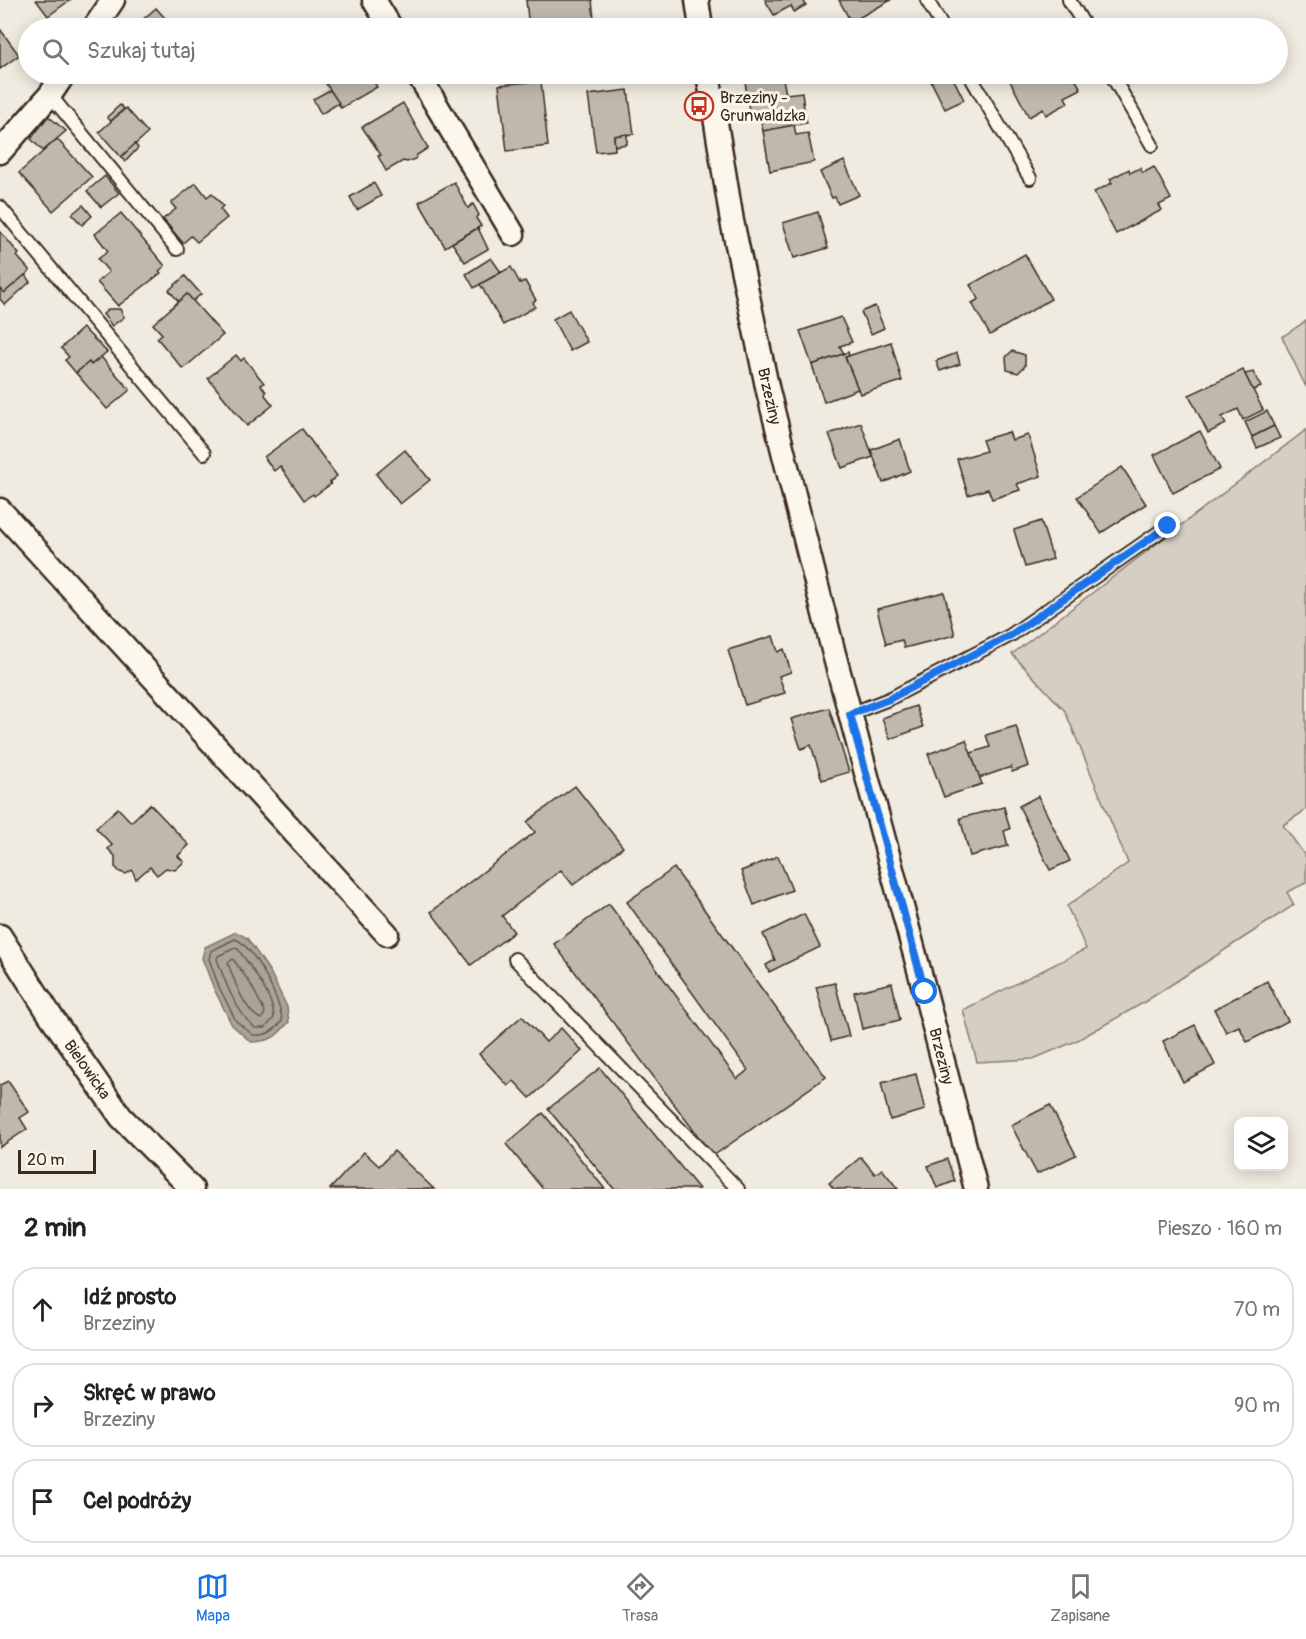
<!DOCTYPE html>
<html lang="pl">
<meta charset="utf-8">
<style>
body{margin:0;font-family:Pangolin,sans-serif;background:#f2f2f2;color:#222}
.controls{position:absolute;right:18px;bottom:18px;display:grid;overflow:hidden;border-radius:12px;box-shadow:0 3px 15px #0003}
.controls button{width:54px;height:54px;display:grid;place-items:center;padding:0;border:0;border-bottom:2px solid #e0e0e0;background:#fff;color:#222;font:30px sans-serif}
.scale{position:absolute;left:18px;bottom:15px;width:78px;box-sizing:border-box;padding-left:6px;border:3px solid #3b2a1e;border-top:0;font-size:16px;line-height:21px;white-space:nowrap;color:#3b2a1e;-webkit-text-stroke:4px #fbf7ec;paint-order:stroke}
.stop{position:absolute;width:18px;height:18px;margin:-14px;border:4px solid #1a73e8;border-radius:50%;background:#fff}
.stop.end{background:#1a73e8;border-color:#fff;box-shadow:0 2px 6px #0008}
.list{margin:0;padding:0;list-style:none}
h2{display:flex;justify-content:space-between;align-items:center;height:78px;margin:0;padding:0 24px;font-size:26px}
h2 small{font-size:20px;font-weight:400;color:#767676}
.list li{display:grid;grid-template-columns:39px 1fr auto;gap:18px;align-items:center;box-sizing:border-box;height:84px;margin:0 12px 12px;padding:0 12px;border:2px solid #e0e0e0;border-radius:24px}
.list b{display:block;font-size:22px;white-space:nowrap}
.list p{margin:0;font-size:20px;white-space:nowrap;color:#767676}
.list em{font-size:20px;font-style:normal;color:#767676}
.icon{flex:none;width:33px;height:33px;fill:none;stroke:currentColor;stroke-width:2;stroke-linecap:round;stroke-linejoin:round}
.map{position:relative;flex:none;width:1306px;height:1189px;overflow:hidden}
.search{position:absolute;background:#fff;box-shadow:0 3px 15px #0003;left:18px;right:18px;top:18px;height:66px;display:flex;align-items:center;gap:15px;box-sizing:border-box;padding:0 21px;border-radius:33px;color:#767676;font-size:22px}
.sheet{height:366px;background:#fff}
nav{display:flex;justify-content:space-around;align-items:center;box-sizing:border-box;height:84px;border-top:2px solid #e0e0e0;background:#fff;font-size:16px;color:#767676}
nav a{display:grid;justify-items:center;gap:3px}
nav .on{color:#1a73e8}
.map>svg:first-child{display:block}
.green{fill:#d5cec3;stroke:#887c70;stroke-width:1.5}
.water{fill:#aca397;stroke:#7f7367;stroke-width:1.5}
.lines{fill:none;stroke-linecap:round;stroke-linejoin:round}
.shore{stroke:#685a4e;stroke-width:1.5}
.building{fill:#c0b8ad;stroke:#3b2a1e;stroke-width:1.5}
.lane-casing{stroke:#3b2a1e;stroke-width:16}
.street-casing{stroke:#3b2a1e;stroke-width:27}
.lane{stroke:#fbf7ec;stroke-width:12}
.street{stroke:#fbf7ec;stroke-width:22}
.route{stroke:#1a73e8;stroke-width:8}
.labels{text-anchor:middle;stroke-width:6;stroke-linejoin:round;paint-order:stroke}
.poi-label{font-size:16px;fill:#3b2a1e;stroke:#fbf7ec;text-anchor:start}
.street-label{font-size:16px;fill:#3b2a1e;stroke:#fbf7ec}
</style>
<div class="map">
<svg width="1306" height="1189" viewBox="0 0 1306 1189">
<rect width="100%" height="100%" fill="#f0ebe0"/>
<filter id="ink" filterUnits="userSpaceOnUse"><feTurbulence type="fractalNoise" baseFrequency=".0167" numOctaves="2"/><feDisplacementMap in="SourceGraphic" scale="12" xChannelSelector="R" yChannelSelector="G"/><feConvolveMatrix kernelMatrix="1 2 1 2 8 2 1 2 1" color-interpolation-filters="sRGB"/></filter>
<g filter="url(#ink)">
<g class="green">
<polygon points="1306,321 1306,387 1282,337"/>
<polygon points="1306,430 1306,810 1283,825 1306,857 1306,883 1287,892 1294,905 1143,1003 1076,1041 1033,1059 977,1062 963,1010 1086,949 1067,906 1128,863 1065,711 1012,654"/>
</g>
<path class="water" d="M 236,932 L 247,938 L 270,972 L 287,1007 L 289,1022 C 275,1038 272,1041 251,1042 L 232,1025 L 214,989 L 202,958 L 205,947 Z"/>
<g class="lines">
<g class="shore">
<path d="M 235,939 C 253,945 282,1002 282,1021 C 273,1032 267,1036 253,1035 L 236,1021 L 219,987 L 209,959 L 211,951 Z"/>
<path d="M 235,948 L 238,949 C 250,966 274,997 274,1018 L 265,1028 L 255,1028 C 235,1010 226,984 217,959 L 218,956 Z"/>
<path d="M 233,959 L 250,983 L 265,1012 L 262,1019 C 246,1015 233,978 228,963 Z"/>
</g>
</g>
<g class="building">
<polygon points="36,0 70,0 48,16"/>
<polygon points="526,0 592,0 595,28 529,28"/>
<polygon points="765,0 803,0 806,5 794,12 791,6 774,15"/>
<polygon points="839,0 891,0 851,22"/>
<polygon points="156,8 173,27 133,28"/>
<polygon points="0,29 19,55 0,69"/>
<polygon points="320,74 371,74 369,74 377,87 341,108"/>
<polygon points="744,74 782,74 786,94 802,92 804,109 750,118"/>
<polygon points="880,74 899,74 884,81"/>
<polygon points="945,74 951,74 964,100 945,109 931,81"/>
<polygon points="1022,74 1082,74 1074,77 1081,89 1065,97 1068,103 1046,115 1043,109 1029,117 1010,81"/>
<polygon points="541,81 548,146 507,151 499,85"/>
<polygon points="330,90 339,103 321,114 313,99"/>
<polygon points="628,90 634,134 614,136 615,150 596,152 588,95"/>
<polygon points="403,103 428,148 417,155 415,159 407,162 403,161 386,171 378,156 381,155 362,127"/>
<polygon points="120,105 124,109 111,121 107,117"/>
<polygon points="126,108 148,133 121,157 99,132"/>
<polygon points="804,109 807,123 763,131 760,117"/>
<polygon points="48,116 66,131 43,151 31,139"/>
<polygon points="794,125 796,135 808,133 814,162 770,171 763,131"/>
<polygon points="627,134 627,144 615,146 614,136"/>
<polygon points="57,139 92,177 53,211 19,173"/>
<polygon points="135,144 138,148 125,162 121,157"/>
<polygon points="844,161 859,195 838,204 835,197 832,198 820,172"/>
<polygon points="1154,167 1171,199 1159,205 1162,210 1116,234 1094,192 1112,183 1110,179 1129,169 1130,173 1140,168 1143,173"/>
<polygon points="105,176 119,193 101,207 87,191"/>
<polygon points="454,182 468,208 473,204 479,215 476,218 481,226 445,247 419,202"/>
<polygon points="196,183 207,197 212,193 223,206 220,209 227,218 197,242 191,236 183,243 163,219 176,209 171,203"/>
<polygon points="374,183 381,196 357,210 350,197"/>
<polygon points="83,205 92,216 82,225 72,214"/>
<polygon points="818,212 828,248 794,258 783,223"/>
<polygon points="121,213 165,266 159,271 161,273 118,306 97,282 109,272 98,259 108,251 95,234"/>
<polygon points="478,228 488,249 465,262 452,243"/>
<polygon points="0,231 19,254 17,256 30,271 4,293 0,288"/>
<polygon points="1025,254 1051,299 990,335 972,303 979,299 970,285"/>
<polygon points="491,258 501,272 474,288 466,274"/>
<polygon points="511,267 520,283 525,281 536,300 533,302 535,307 503,325 480,284"/>
<polygon points="25,275 30,282 5,305 0,299 0,288 4,293"/>
<polygon points="185,276 201,294 193,301 187,294 179,302 169,290"/>
<polygon points="187,294 223,335 183,369 157,338 162,334 153,324"/>
<polygon points="875,306 884,328 871,334 861,312"/>
<polygon points="109,309 120,309 124,317 112,326 103,314"/>
<polygon points="569,310 587,342 570,351 553,319"/>
<polygon points="841,317 852,342 840,346 844,354 812,365 800,331"/>
<polygon points="83,328 107,352 91,365 89,362 76,373 65,360 69,357 61,348"/>
<polygon points="891,342 902,381 860,394 845,357"/>
<polygon points="1012,351 1025,355 1025,366 1018,373 1007,370 1006,357"/>
<polygon points="848,352 849,356 845,357 858,389 824,402 812,365"/>
<polygon points="957,353 960,364 940,371 936,361"/>
<polygon points="236,355 241,361 244,358 264,383 261,385 266,392 265,395 273,405 247,426 208,378"/>
<polygon points="101,357 130,390 107,409 76,373 89,362 91,365"/>
<polygon points="1243,370 1263,410 1243,420 1238,409 1222,417 1226,424 1208,433 1189,395"/>
<polygon points="1253,372 1261,387 1253,390 1245,374"/>
<polygon points="1267,411 1274,426 1252,437 1245,422"/>
<polygon points="861,423 873,457 842,468 829,434"/>
<polygon points="1274,426 1280,438 1257,448 1252,437"/>
<polygon points="302,429 337,476 330,482 331,484 314,496 313,494 304,500 280,466 274,471 264,457"/>
<polygon points="1200,431 1220,469 1173,493 1154,455"/>
<polygon points="1009,432 1012,440 1028,435 1041,476 1017,484 1020,490 992,499 988,489 968,495 957,459 986,451 982,440"/>
<polygon points="900,439 910,471 883,483 871,450"/>
<polygon points="405,450 430,480 400,504 376,474"/>
<polygon points="1122,467 1146,504 1101,533 1077,497"/>
<polygon points="1041,521 1053,559 1025,567 1014,530"/>
<polygon points="944,592 955,635 904,648 902,640 886,644 877,609"/>
<polygon points="773,636 778,652 784,649 791,672 779,676 785,693 745,705 728,650"/>
<polygon points="916,706 923,727 890,739 882,718"/>
<polygon points="829,708 849,772 822,780 811,745 801,749 791,719"/>
<polygon points="1016,726 1029,766 1012,772 1011,767 979,778 971,753 990,747 986,735"/>
<polygon points="966,740 982,784 944,797 928,754"/>
<polygon points="575,786 623,847 573,885 561,870 502,916 514,932 471,965 431,912 535,832 527,822"/>
<polygon points="1038,796 1070,861 1050,870 1019,806"/>
<polygon points="150,804 189,845 178,856 184,862 175,870 166,868 157,875 150,867 136,879 132,870 126,874 120,872 115,867 115,856 108,849 112,845 96,828 118,808 131,822"/>
<polygon points="1004,807 1010,829 1004,831 1008,846 970,856 960,818"/>
<polygon points="778,856 792,890 754,905 741,871"/>
<polygon points="674,868 826,1077 713,1156 554,944 609,904 737,1079 748,1070 627,902"/>
<polygon points="804,914 820,947 769,972 766,965 775,960 763,934"/>
<polygon points="1267,981 1288,1021 1247,1042 1239,1026 1226,1032 1214,1009"/>
<polygon points="835,983 849,1036 831,1041 816,987"/>
<polygon points="892,983 900,1020 862,1029 854,992"/>
<polygon points="522,1016 546,1042 561,1028 582,1051 530,1098 514,1081 508,1086 479,1054"/>
<polygon points="1195,1025 1215,1065 1183,1082 1163,1041"/>
<polygon points="600,1068 699,1189 614,1189 548,1109"/>
<polygon points="916,1074 925,1110 890,1120 881,1083"/>
<polygon points="8,1081 29,1112 20,1118 27,1129 0,1147 0,1085"/>
<polygon points="1050,1105 1076,1155 1037,1174 1011,1125"/>
<polygon points="543,1113 605,1189 543,1189 506,1144"/>
<polygon points="394,1151 434,1189 330,1189 364,1152 379,1166"/>
<polygon points="861,1157 875,1174 882,1169 898,1189 834,1189 829,1183"/>
<polygon points="947,1159 955,1181 937,1188 928,1166"/>
</g>
<g class="lines">
<g class="lane-casing">
<g id="lane">
<polyline points="927,0 943,28"/>
<polyline points="1069,0 1086,28"/>
<polyline points="969,74 1030,178"/>
<polyline points="1111,74 1152,145"/>
<polyline points="50,95 177,249"/>
<polyline points="0,207 204,453"/>
<polyline points="850,714 889,699 1011,635 1168,526"/>
<polyline points="515,959 738,1189"/>
</g>
</g>
<g class="street-casing">
<g id="street">
<polyline points="374,0 391,28"/>
<polyline points="697,0 701,28"/>
<polyline points="94,28 113,0"/>
<polyline points="418,74 513,234"/>
<polyline points="708,74 732,221 768,391 834,654 925,992 976,1189"/>
<polyline points="0,152 50,95 64,74"/>
<polyline points="0,510 387,934"/>
<polyline points="0,936 50,1015 121,1117 192,1189"/>
</g>
</g>
<use href="#lane" class="lane"/>
<use href="#street" class="street"/>
</g>
</g>
<g class="lines" filter="url(#ink)">
<polyline class="route" points="925,992 850,714 889,699 1011,635 1168,526"/>
</g>
<defs>
<g id="bus-ring" transform="scale(1.5)"><circle r="9.5" fill="#fbf7ec" stroke="#c8321e" stroke-width="1.5"/><path d="M-5-6H5V4H4V6H2V4H-2V6H-4V4H-5ZM-3.5-4V0h7V-4ZM-3.5 1.2v1.5H-2V1.2ZM2 1.2v1.5H3.5V1.2Z" fill="#c8321e"/></g>
</defs>
<g fill-rule="evenodd">
<use href="#bus-ring" x="699" y="106"/>
</g>
<g class="labels">
<g class="poi-label">
<text x="720" y="103">Brzeziny -<tspan x="720" dy="18">Grunwaldzka</tspan></text>
</g>
<g class="street-label">
<text transform="translate(770 396) rotate(77)" y="6">Brzeziny</text>
<text transform="translate(942 1056) rotate(76)" y="6">Brzeziny</text>
<text transform="translate(88 1069) rotate(55)" y="6">Bielowicka</text>
</g>
</g>
</svg>
<div class="controls">
<button><svg class="icon" aria-label="layers" viewBox="0 0 24 24"><path d="M12 4l9 5-9 5-9-5zM3 14l9 5 9-5"/></svg></button>
</div>
<div class="scale">20 m</div>
<div class="stop" style="left:925px;top:992px"></div>
<div class="stop end" style="left:1168px;top:526px"></div>
<div class="search"><svg class="icon" aria-label="search" viewBox="0 0 24 24"><circle cx="10" cy="10" r="6"/><path d="M15 15l6 6"/></svg>Szukaj tutaj</div>
</div>
<section class="sheet">
<h2>2 min<small>Pieszo · 160 m</small></h2>
<ul class="list">
<li><svg class="icon" aria-label="ahead" viewBox="0 0 24 24"><path d="M12 20V5M6 11l6-6 6 6"/></svg><div><b>Idź prosto</b><p>Brzeziny</p></div><em>70 m</em></li>
<li><svg class="icon" aria-label="right" viewBox="0 0 24 24"><path d="M7 20v-9h11M14 6l5 5-5 5"/></svg><div><b>Skręć w prawo</b><p>Brzeziny</p></div><em>90 m</em></li>
<li><svg class="icon" aria-label="arrive" viewBox="0 0 24 24"><path d="M6 21V4h12l-3 4 3 4H6"/></svg><div><b>Cel podróży</b></div></li>
</ul>
</section>
<nav>
<a class="on"><svg class="icon" aria-label="map" viewBox="0 0 24 24"><path d="M3 6l6-2 6 2 6-2v14l-6 2-6-2-6 2zM9 4v14M15 6v14"/></svg>Mapa</a>
<a><svg class="icon" aria-label="directions" viewBox="0 0 24 24"><path d="M12 3l9 9-9 9-9-9zM9 14v-3h6M13 9l2 2-2 2"/></svg>Trasa</a>
<a><svg class="icon" aria-label="saved" viewBox="0 0 24 24"><path d="M7 4h10v16l-5-4-5 4z"/></svg>Zapisane</a>
</nav>
